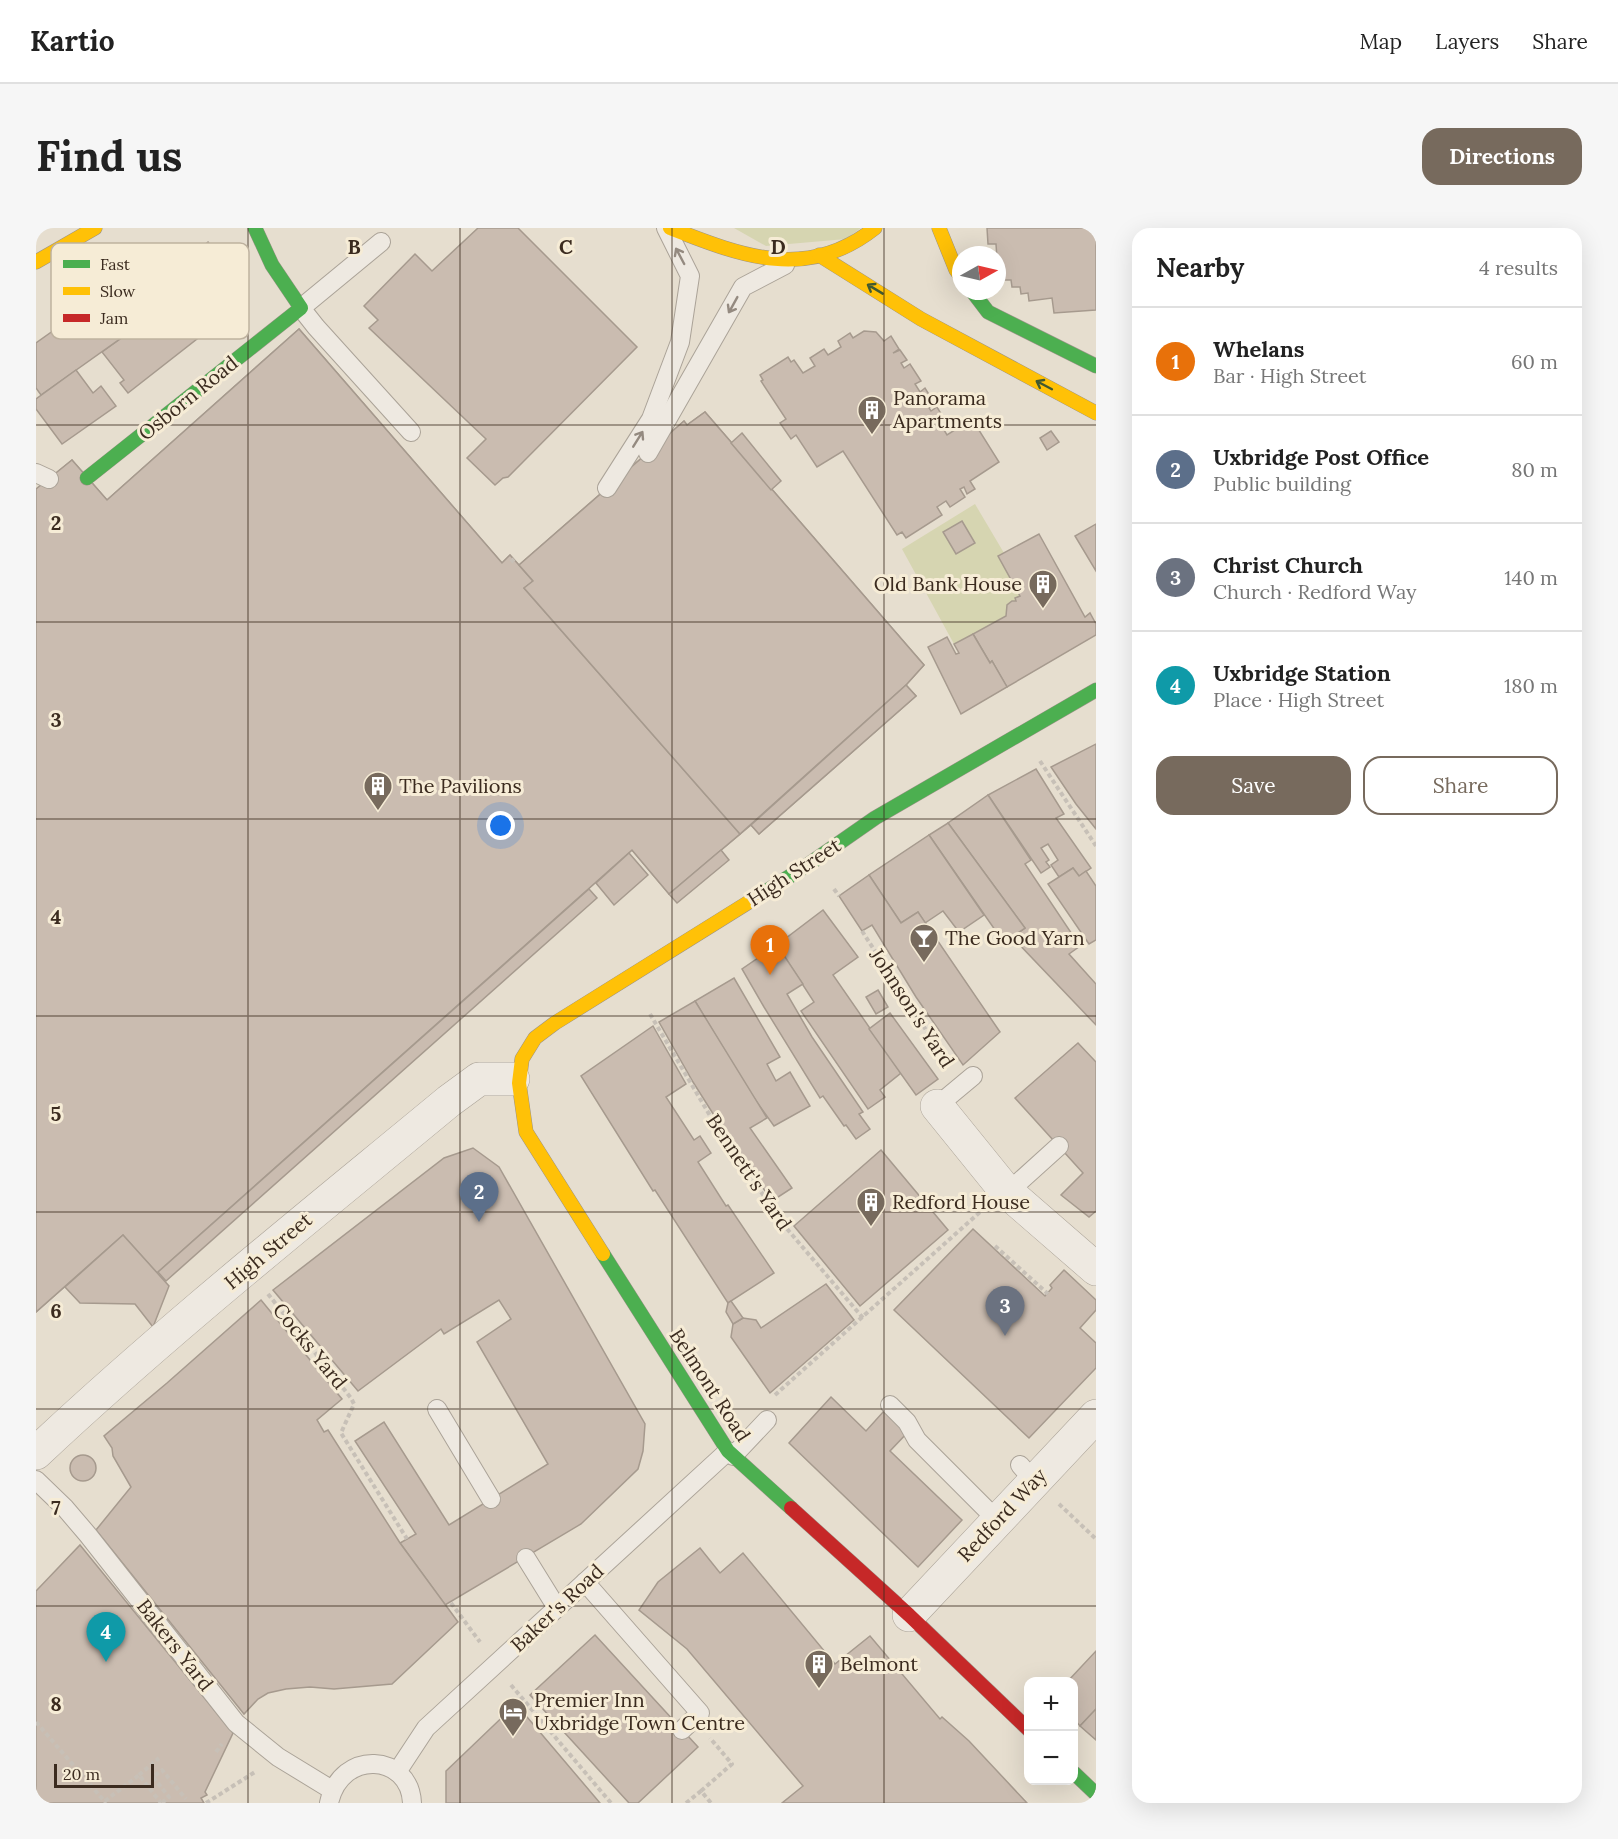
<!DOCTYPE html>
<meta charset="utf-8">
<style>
body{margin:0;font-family:Lora,serif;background:#f6f6f6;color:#222}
.controls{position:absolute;right:18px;bottom:18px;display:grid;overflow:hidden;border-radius:12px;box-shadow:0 6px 24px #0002}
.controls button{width:54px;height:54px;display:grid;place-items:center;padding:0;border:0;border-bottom:2px solid #e0e0e0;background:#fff;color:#222;font:30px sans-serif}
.compass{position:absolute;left:916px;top:18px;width:54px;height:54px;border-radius:50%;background:#fff;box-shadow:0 6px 24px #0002;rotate:82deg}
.scale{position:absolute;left:18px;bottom:15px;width:100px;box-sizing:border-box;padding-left:6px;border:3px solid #3b2b1f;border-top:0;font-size:16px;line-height:21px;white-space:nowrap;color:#3b2b1f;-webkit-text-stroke:4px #f6ecd6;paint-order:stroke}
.you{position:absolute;left:465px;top:598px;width:21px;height:21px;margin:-15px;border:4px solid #fff;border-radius:50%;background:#1a73e8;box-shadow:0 0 0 9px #1a73e833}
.badge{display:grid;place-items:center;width:39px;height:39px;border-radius:50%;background:#776a5d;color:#fff;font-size:20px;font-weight:700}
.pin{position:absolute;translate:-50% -50px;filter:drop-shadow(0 2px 3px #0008)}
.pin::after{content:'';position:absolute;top:32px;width:21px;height:18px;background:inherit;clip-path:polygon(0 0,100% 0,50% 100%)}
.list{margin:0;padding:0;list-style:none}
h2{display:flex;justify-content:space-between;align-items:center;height:78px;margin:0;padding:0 24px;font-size:26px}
h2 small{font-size:20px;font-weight:400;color:#767676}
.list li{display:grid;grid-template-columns:39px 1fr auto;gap:18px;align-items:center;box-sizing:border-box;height:108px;padding:0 24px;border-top:2px solid #e0e0e0}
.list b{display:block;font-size:22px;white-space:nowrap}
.list p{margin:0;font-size:20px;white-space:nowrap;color:#767676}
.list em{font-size:20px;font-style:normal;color:#767676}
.actions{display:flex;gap:12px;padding:18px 24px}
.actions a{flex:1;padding:14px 0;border:2px solid #776a5d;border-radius:18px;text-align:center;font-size:21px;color:#776a5d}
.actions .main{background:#776a5d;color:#fff}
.map{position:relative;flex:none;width:1060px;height:1575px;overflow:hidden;border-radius:18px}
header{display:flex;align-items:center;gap:36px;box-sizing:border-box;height:84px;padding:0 30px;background:#fff;border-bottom:2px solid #e0e0e0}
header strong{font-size:28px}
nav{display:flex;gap:33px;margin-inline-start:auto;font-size:21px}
.intro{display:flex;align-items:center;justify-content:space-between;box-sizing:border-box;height:144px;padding:0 36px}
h1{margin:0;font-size:42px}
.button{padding:15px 27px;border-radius:18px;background:#776a5d;color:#fff;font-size:21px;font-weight:700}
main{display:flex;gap:36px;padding:0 36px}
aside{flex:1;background:#fff;border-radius:18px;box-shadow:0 6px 24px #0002}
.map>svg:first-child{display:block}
.green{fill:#d6d5b1}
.building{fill:#cabcb0;stroke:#a69a8e;stroke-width:1.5}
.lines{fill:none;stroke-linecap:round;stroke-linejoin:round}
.lane-casing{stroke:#aba398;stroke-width:20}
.street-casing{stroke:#aba398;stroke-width:34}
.fast-casing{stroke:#9b9388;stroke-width:15}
.slow-casing{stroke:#9b9388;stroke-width:15}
.jam-casing{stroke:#9b9388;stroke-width:15}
.path{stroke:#c7c0b7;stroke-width:4;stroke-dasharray:4.5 3;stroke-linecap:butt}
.lane{stroke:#eee9e1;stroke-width:18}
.street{stroke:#eee9e1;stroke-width:33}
.fast{stroke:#4caf50;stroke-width:14}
.slow{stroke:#ffc107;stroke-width:14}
.jam{stroke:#c62828;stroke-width:14}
.oneway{stroke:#948a80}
.oneway2{stroke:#415930}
.grid{fill:none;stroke:#3b2b1f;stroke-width:1.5;stroke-opacity:0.55}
.labels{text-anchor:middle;stroke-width:6;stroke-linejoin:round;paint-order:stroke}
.street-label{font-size:20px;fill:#3b2b1f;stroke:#f6ecd6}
.poi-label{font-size:20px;fill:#3b2b1f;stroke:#f6ecd6;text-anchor:start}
.key{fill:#f6ecd6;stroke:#beb29f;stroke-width:1.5}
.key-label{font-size:16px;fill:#3b2b1f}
.grid-label{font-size:20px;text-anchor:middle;font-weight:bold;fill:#3b2b1f;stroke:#f6ecd6;stroke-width:6;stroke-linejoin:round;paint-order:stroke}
</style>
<header>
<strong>Kartio</strong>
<nav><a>Map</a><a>Layers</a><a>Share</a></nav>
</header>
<div class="intro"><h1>Find us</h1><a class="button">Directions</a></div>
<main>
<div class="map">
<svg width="1060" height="1575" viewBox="0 0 1060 1575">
<rect width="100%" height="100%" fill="#e6decf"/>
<g class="green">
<polygon points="698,0 825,0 810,11 730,18"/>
<polygon points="939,276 968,325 962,328 984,368 979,370 980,373 976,373 971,377 970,388 918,416 866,321"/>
</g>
<g class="building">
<polygon points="442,0 482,0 601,119 472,249 467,250 459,257 431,230 450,211 333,100 342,92 328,78 379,26 396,43"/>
<polygon points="951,0 1060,0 1060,82 1018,85 1016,70 993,73 992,65 985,66 984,59 976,59 975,52 968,52 967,46 962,46 960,16 952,16"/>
<polygon points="172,14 187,34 185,36 212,71 92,165 84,155 88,152 66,124 102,98 89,80"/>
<polygon points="112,42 121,54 89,80 102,98 5,167 0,160 0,115 21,100 23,103"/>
<polygon points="263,101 466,335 474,327 483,337 648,193 651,197 669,184 888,437 870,457 880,468 723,606 715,597 633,666 596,622 121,1045 87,1007 0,1084 0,262 36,232 71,272"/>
<polygon points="263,101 466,335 474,327 497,353 488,360 704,606 633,666 596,622 121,1045 87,1007 0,1084 0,261 36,232 71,272"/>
<polygon points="828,103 840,104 848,113 855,108 863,121 857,125 864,122 871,132 865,135 868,140 874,136 885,153 879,156 884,164 889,160 899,176 893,180 895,183 901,179 913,199 908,202 911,207 936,191 963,234 934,253 939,261 931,266 928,259 924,261 929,269 914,279 910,273 901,279 906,287 870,310 866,304 861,307 807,223 781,239 760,207 755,211 744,195 750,191 725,153 727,152 724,147 752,129 755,134 758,132 767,145 779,138 774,130 788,121 792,127 805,119 802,113 814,105 817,110"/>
<polygon points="40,142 57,165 65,158 80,178 26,216 0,181 0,171"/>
<polygon points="669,184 888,437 870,457 704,606 488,360 497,353 483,337 648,193 651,197"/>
<polygon points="1015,203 1023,214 1011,222 1004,210"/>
<polygon points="706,205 745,253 735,262 695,215"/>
<polygon points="926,293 939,315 920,326 907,304"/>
<polygon points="1060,296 1060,343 1039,308"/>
<polygon points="1003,306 1049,389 1054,385 1060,396 1060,407 971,459 956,433 954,435 937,406 970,388 971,377 976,373 980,373 979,370 984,368 962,328"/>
<polygon points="937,406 954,435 956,433 971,459 925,486 892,419 911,409 920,426 923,425 918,416"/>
<polygon points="870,457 880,468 723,606 715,597"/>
<polygon points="1060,516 1060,601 1040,576 1015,539"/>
<polygon points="1000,541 1028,586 1020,590 1055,640 1043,648 1037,640 1023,649 1015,637 1022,632 1012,616 1005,620 1013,632 1010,634 1014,639 1005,645 952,567"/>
<polygon points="952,567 995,632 989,636 1044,718 1033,726 1060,756 1060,797 976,709 989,700 912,595"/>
<polygon points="912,595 989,700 976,709 974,707 966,712 893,607"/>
<polygon points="893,607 948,687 923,704 907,683 889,695 882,684 865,695 833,647"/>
<polygon points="685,622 693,632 641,675 633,666"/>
<polygon points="593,625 612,647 578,677 560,655"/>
<polygon points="1037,640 1043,648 1050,643 1060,658 1060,712 1053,716 1012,656"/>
<polygon points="833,647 865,695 882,684 964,804 927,837 880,769 836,697 826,703 803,668"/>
<polygon points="553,661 561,670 130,1053 122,1044"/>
<polygon points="787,682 822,729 797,747 865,845 844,862 849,869 832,881 765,783 778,774 741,717"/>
<polygon points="741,717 767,756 751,766 776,809 827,884 823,886 834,901 820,911 810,897 808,898 787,868 784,870 728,779 706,741"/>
<polygon points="698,750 744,829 731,836 740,853 754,844 774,878 738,898 713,863 659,773"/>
<polygon points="842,762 852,779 840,786 830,769"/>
<polygon points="659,773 731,890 714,900 756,960 736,973 693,911 657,854 623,794"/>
<polygon points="854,785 902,851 880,867 833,801"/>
<polygon points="617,798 650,856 630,869 658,912 664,908 675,925 662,934 690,978 692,977 738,1045 692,1075 619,962 617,963 545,848"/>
<polygon points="1042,815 1060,834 1060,983 1053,989 1025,967 1047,945 979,870"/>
<polygon points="437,920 463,939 609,1196 607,1223 602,1241 545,1296 409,1377 364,1315 380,1306 319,1213 348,1194 413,1297 512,1236 441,1114 475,1091 463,1072 408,1106 405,1101 322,1163 237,1062 408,930"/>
<polygon points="845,922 912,1002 824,1078 758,998"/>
<polygon points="937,1001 1009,1068 1016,1060 1014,1057 1028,1042 1060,1072 1060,1082 1044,1100 1060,1115 1060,1140 993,1210 858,1082"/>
<polygon points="87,1007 133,1058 117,1099 99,1076 44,1075 29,1059"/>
<polygon points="790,1056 818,1092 734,1165 695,1109 697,1096 707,1090 720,1092 725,1100"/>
<polygon points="225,1072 306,1171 281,1192 288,1204 292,1202 364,1315 422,1394 356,1456 298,1461 274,1459 250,1461 232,1465 222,1471 208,1486 60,1302 95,1259 77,1228 76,1220 68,1208 131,1155"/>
<polygon points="695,1073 707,1090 697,1096 690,1084 692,1075"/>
<polygon points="795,1169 830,1203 848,1183 872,1204 854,1223 926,1292 882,1339 753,1215"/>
<circle cx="47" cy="1240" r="13"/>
<polygon points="44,1317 197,1505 169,1564 171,1567 165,1570 168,1575 0,1575 0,1363"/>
<polygon points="664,1320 684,1345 707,1325 799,1436 834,1408 904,1491 906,1489 933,1513 991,1575 746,1575 767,1558 651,1421 603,1382 622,1354"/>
<polygon points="559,1407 662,1519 602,1575 593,1575 494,1467"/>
<polygon points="1060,1423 1060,1481 1044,1498 1038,1491 1038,1454 1031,1454"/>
<polygon points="480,1476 564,1575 410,1575 410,1543"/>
<polygon points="1060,1481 1060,1512 1044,1498"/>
</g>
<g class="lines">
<g class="lane-casing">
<g id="lane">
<polyline points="345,14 265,80 280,99 375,204"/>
<polyline points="612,225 707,59 749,37"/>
<polyline points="0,245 13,251"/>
<polyline points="571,260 615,191 644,114 654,48 630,0"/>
<polyline points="901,878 937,848"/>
<polyline points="972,964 1023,918"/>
<polyline points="854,1177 871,1194 881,1212 961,1292"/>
<polyline points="401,1181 455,1271"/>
<polyline points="697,1228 731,1192"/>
<polyline points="984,1237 998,1253"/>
<polyline points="0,1252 29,1280 52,1307 200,1495 242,1529 296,1562"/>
<polyline points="490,1330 521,1380"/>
<polyline points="549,1354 664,1485 646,1502"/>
<polyline points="361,1544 390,1500 692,1223"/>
<path d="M 293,1575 C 305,1520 374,1526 376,1575"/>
</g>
</g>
<g class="street-casing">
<g id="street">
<polyline points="901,878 969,962 1060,1041"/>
<path d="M 0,1225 C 132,1101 274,988 413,873 L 443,851 L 477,851"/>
<polyline points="873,1387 1060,1188"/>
</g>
</g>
<g class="fast-casing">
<g id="fast">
<polyline points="936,63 952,84 1060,138"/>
<polyline points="51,250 265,80 236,37 219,0"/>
<polyline points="729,664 773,636 839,590 1060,462"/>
<polyline points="567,1026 692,1223 755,1280"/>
<polyline points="1038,1545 1060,1566"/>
</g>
</g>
<g class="slow-casing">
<g id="slow">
<path d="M 634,0 C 706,28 771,54 839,0"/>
<polyline points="903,0 920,42 925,49"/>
<polyline points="783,27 885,91 1060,185"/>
<polyline points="0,34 59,0"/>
<polyline points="567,1026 490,904 483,855 486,831 499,810 519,795 729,664"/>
</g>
</g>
<g class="jam-casing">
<polyline id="jam" points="755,1280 873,1387 993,1502"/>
</g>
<g class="path">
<polyline points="475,334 478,331"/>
<polyline points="1004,533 1060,618"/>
<polyline points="798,661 803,668"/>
<polyline points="826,703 912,836"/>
<polyline points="614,786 689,913 752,1002 827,1090"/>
<polyline points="959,1018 1012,1066"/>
<polyline points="232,1066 315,1170 318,1176 305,1205 371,1311"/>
<polyline points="739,1167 944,984"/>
<polyline points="1023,1276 1060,1311"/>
<polyline points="415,1375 444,1414"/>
<polyline points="475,1457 575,1575"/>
<polyline points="0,1494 70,1575"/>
<polyline points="180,1524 186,1516"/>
<polyline points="103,1547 123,1530"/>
<polyline points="665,1563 696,1536 674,1510"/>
<polyline points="69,1573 103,1547 125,1575"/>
<polyline points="126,1575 133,1569 117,1549 126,1542 150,1571"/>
<polyline points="170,1575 219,1544"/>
<polyline points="650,1575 665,1563 675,1575"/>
</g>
<use href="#lane" class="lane"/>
<use href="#street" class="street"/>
<use href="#fast" class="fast"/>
<use href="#slow" class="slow"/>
<use href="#jam" class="jam"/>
</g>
<defs><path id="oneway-shaft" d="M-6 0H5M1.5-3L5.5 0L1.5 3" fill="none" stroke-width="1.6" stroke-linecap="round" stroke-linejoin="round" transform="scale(1.5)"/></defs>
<g class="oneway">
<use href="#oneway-shaft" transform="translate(644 28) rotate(-118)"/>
<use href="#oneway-shaft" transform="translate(697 77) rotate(119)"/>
<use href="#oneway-shaft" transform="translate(602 211) rotate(-58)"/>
</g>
<g class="oneway2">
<use href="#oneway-shaft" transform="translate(839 61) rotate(-149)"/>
<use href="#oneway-shaft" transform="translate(1008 157) rotate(-152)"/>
</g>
<path class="grid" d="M 212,0 L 212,1575M 424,0 L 424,1575M 636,0 L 636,1575M 848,0 L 848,1575M 0,197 L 1060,197M 0,394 L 1060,394M 0,591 L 1060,591M 0,788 L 1060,788M 0,984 L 1060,984M 0,1181 L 1060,1181M 0,1378 L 1060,1378"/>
<defs>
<g id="building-pin" transform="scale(1.5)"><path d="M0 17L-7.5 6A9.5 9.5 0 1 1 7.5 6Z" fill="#776a5d" stroke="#f6ecd6"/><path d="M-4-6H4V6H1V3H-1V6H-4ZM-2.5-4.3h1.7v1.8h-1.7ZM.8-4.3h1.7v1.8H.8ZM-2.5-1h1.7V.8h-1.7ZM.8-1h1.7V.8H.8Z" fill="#fff"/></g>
<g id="bar-pin" transform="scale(1.5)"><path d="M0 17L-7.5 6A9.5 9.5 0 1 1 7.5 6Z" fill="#776a5d" stroke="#f6ecd6"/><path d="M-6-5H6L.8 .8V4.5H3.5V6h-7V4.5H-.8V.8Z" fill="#fff"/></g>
<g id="hotel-pin" transform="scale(1.5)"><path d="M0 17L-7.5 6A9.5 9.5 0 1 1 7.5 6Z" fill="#776a5d" stroke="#f6ecd6"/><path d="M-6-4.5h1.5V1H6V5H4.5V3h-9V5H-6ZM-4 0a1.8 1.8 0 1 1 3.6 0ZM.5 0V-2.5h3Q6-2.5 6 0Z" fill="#fff"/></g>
</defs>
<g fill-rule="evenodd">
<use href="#building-pin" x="836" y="182"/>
<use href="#building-pin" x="1007" y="356"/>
<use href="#building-pin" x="342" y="558"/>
<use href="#bar-pin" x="888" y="710"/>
<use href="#building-pin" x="835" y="974"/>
<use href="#building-pin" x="783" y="1436"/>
<use href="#hotel-pin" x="477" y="1484"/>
</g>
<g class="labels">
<g class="street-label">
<text transform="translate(152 170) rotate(-39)" y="7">Osborn Road</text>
<text transform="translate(758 644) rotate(-33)" y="7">High Street</text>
<text transform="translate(876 780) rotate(57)" y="7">Johnson's Yard</text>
<text transform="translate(713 944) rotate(56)" y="7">Bennett's Yard</text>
<text transform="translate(232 1023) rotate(-40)" y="7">High Street</text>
<text transform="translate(274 1118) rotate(51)" y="7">Cocks Yard</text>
<text transform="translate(674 1157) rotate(57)" y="7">Belmont Road</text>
<text transform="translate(966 1287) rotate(-47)" y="7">Redford Way</text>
<text transform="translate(521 1380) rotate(-43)" y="7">Baker's Road</text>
<text transform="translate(139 1417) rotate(52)" y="7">Bakers Yard</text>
</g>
<g class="poi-label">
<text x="857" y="177">Panorama<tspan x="857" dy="23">Apartments</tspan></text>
<text x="986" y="363" text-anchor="end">Old Bank House</text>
<text x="363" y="565">The Pavilions</text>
<text x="909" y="717">The Good Yarn</text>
<text x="856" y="981">Redford House</text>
<text x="804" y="1443">Belmont</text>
<text x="498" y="1479">Premier Inn<tspan x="498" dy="23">Uxbridge Town Centre</tspan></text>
</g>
</g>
<rect x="15" y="15" width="198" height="96" rx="9" class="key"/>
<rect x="27" y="32" width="27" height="8" fill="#4caf50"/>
<rect x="27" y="59" width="27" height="8" fill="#ffc107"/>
<rect x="27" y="86" width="27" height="8" fill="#c62828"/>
<g class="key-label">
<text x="64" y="42">Fast</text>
<text x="64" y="69">Slow</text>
<text x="64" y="96">Jam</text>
</g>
<g class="grid-label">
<text x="318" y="26">B</text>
<text x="530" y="26">C</text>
<text x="742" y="26">D</text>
<text x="20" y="302">2</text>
<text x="20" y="499">3</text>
<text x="20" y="696">4</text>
<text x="20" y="893">5</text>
<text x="20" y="1090">6</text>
<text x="20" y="1287">7</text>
<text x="20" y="1483">8</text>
</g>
</svg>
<div class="controls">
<button>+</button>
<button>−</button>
</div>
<svg class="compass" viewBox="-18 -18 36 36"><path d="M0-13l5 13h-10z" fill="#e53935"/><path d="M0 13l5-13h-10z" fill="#767676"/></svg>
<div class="scale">20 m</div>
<div class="you"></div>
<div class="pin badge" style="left:734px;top:747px;background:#e8710a">1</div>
<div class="pin badge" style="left:443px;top:994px;background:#5c6f8a">2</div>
<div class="pin badge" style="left:969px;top:1108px;background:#6b7280">3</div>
<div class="pin badge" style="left:70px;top:1434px;background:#0f9aa8">4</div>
</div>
<aside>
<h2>Nearby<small>4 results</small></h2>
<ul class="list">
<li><span class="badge" style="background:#e8710a">1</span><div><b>Whelans</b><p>Bar · High Street</p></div><em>60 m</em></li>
<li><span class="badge" style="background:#5c6f8a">2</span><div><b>Uxbridge Post Office</b><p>Public building</p></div><em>80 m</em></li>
<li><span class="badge" style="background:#6b7280">3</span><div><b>Christ Church</b><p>Church · Redford Way</p></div><em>140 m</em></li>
<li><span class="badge" style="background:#0f9aa8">4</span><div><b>Uxbridge Station</b><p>Place · High Street</p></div><em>180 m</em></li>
</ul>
<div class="actions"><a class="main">Save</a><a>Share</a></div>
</aside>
</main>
